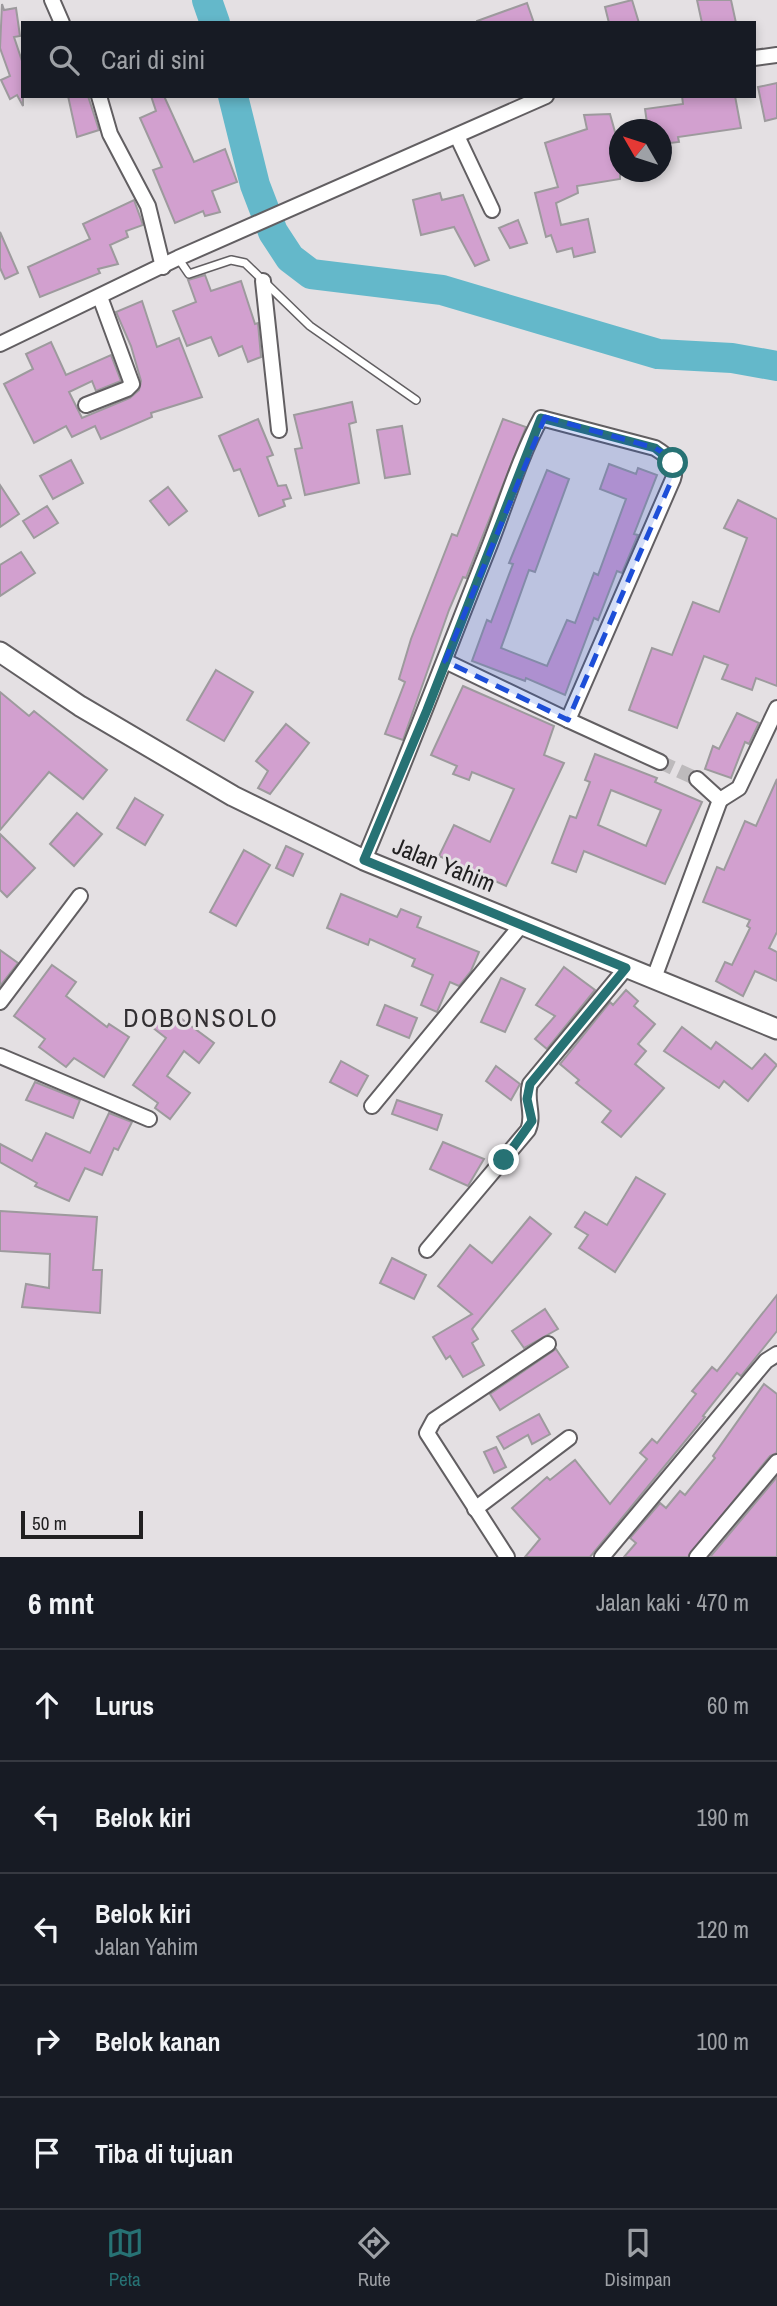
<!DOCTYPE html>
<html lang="id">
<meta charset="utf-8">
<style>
body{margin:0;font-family:"Archivo Narrow",sans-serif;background:#20242c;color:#f1f3f6}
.compass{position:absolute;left:609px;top:119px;width:63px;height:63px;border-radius:50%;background:#171b24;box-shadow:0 4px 10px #0003;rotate:309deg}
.scale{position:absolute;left:21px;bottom:18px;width:122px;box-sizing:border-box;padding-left:7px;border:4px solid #212021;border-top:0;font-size:19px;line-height:24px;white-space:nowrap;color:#212021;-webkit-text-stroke:5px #e4e0e3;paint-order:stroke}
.stop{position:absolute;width:21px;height:21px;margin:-16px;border:5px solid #277274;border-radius:50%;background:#fff}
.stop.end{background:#277274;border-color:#fff;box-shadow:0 2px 7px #0008}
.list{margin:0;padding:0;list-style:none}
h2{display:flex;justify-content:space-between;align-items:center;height:91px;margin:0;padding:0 28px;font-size:30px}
h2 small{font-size:23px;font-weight:400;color:#9ea1a6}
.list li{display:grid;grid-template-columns:46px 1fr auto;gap:21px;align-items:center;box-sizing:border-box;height:112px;padding:0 28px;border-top:2px solid #363941}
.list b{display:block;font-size:26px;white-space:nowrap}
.list p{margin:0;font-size:23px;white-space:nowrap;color:#9ea1a6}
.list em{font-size:23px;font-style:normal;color:#9ea1a6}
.icon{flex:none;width:38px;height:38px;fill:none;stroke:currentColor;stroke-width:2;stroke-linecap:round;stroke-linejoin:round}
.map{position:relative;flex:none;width:777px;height:1557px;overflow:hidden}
.search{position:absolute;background:#171b24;box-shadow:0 4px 10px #0003;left:21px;right:21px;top:21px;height:77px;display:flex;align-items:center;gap:18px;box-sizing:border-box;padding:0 24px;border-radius:0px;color:#9ea1a6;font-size:26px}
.sheet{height:651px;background:#171b24}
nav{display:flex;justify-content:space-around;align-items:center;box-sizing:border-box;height:98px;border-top:2px solid #363941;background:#171b24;font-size:19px;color:#9ea1a6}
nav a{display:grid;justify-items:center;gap:4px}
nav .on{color:#277274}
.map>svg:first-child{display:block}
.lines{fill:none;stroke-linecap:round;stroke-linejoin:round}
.river{stroke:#64b8ca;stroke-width:30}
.building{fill:#d2a0cf;stroke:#9d9a9d;stroke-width:2;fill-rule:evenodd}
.street-tunnel{stroke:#bdbabc;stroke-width:14;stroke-dasharray:14 7;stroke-linecap:butt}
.lane-casing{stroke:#625f62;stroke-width:10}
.street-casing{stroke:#625f62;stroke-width:18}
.secondary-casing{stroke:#625f62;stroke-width:23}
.lane{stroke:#fff;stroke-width:7}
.street{stroke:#fff;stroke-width:14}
.secondary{stroke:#fff;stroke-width:19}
.route{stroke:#277274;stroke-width:9}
.marked{fill:#1d4ed8;fill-opacity:0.2;stroke:#1d4ed8;stroke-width:5;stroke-dasharray:14 9;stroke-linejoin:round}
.labels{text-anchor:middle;stroke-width:6;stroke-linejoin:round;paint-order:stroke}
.street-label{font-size:24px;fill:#212021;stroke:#e4e0e3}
.neighbourhood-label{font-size:26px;letter-spacing:2px;fill:#322f32;stroke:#e4e0e3}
</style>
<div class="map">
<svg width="777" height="1557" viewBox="0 0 777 1557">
<rect width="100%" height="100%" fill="#e4e0e3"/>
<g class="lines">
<g class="river">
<polyline points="207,0 215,23"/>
<polyline points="233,96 255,185 273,232 290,258 311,274 442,290 658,354 732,358 777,366"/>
</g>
</g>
<g class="building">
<polygon points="632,0 639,23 609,23 605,7"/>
<polygon points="697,0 731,0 736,23 702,23"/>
<polygon points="527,3 534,23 477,23 477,21"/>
<polygon points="2,4 4,10 16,8 20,36 14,37 23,64 23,106 17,95 10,99 1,80 10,76 0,48"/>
<polygon points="777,83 777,118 765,121 758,87"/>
<polygon points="68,96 88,96 99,130 77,137"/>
<polygon points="151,96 164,96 194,162 225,149 237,182 212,191 220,212 205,216 203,211 175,223 153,170 162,167 140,118 156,111"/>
<polygon points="682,96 735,96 741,128 678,137 679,142 662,144 662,130 648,130 645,109 683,104"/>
<polygon points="610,114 620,150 620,179 577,186 578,193 556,203 561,225 588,219 595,252 574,257 572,248 557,252 551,235 546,237 535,193 558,187 545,143 587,129 584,115"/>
<polygon points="440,193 442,200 463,195 489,260 475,266 454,227 421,235 413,200"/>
<polygon points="134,200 143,225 126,231 128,237 110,245 118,264 98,269 100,273 40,297 28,267 90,239 83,224"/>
<polygon points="518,220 527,243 510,248 499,228"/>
<polygon points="0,232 18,273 5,279 0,268"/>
<polygon points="205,275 211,291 241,281 255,324 258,323 261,357 248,362 242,346 219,356 211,337 187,346 173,311 196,302 188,280"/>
<polygon points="142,301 157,347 179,338 202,397 151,413 152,417 101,439 95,426 72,437 66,426 34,443 4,384 33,369 26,354 51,342 66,375 111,355 121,381 96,391 92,381 69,392 82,418 130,398 139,390 141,381 131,346 116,312"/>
<polygon points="352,402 356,422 349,424 359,483 305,495 295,449 302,448 294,415"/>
<polygon points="258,419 273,455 267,457 278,486 286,485 291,498 283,500 285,506 259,516 240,469 234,471 219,436"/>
<polygon points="503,419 526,427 466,578 463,577 449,610 403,740 385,734 405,682 399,679 411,639 452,534 457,536"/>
<polygon points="402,426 410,474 385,478 377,430"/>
<polygon points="71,460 83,483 53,499 40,476"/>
<polygon points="609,464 636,474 638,468 657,475 634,534 638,535 622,573 617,571 598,620 594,618 565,695 526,678 525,681 472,661 487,620 491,622 513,564 509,563 547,470 569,479 535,572 529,570 501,648 547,666 567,620 575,623 594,573 598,575 626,499 600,489"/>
<polygon points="0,485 19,514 0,527"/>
<polygon points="168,487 187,511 169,525 150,501"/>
<polygon points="738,500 777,519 777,686 756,678 752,690 722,679 728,665 704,656 677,728 629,710 652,648 672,655 693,602 719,612 747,538 724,528"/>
<polygon points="47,506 58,523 34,538 23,521"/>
<polygon points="21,552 35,573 0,596 0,565"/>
<polygon points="216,670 253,692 224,741 187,720"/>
<polygon points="463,686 554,726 544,755 564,763 506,886 439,856 454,825 490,842 514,789 472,772 469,780 453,774 457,766 431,755"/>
<polygon points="0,692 29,716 34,711 107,770 83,799 49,772 0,830"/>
<polygon points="737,713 759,723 749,744 745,742 731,778 705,769 713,746 719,749"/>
<polygon points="286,724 309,743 270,794 258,788 268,771 256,761"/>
<path d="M 595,754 L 657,778 L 655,782 L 702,802 L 665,884 L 584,851 L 576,872 L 552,863 L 570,816 L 576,818 L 590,782 L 585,780 ZM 611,790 L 661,810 L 646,846 L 598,825 Z"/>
<polygon points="777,779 777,932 769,948 777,952 777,981 755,971 743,996 716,981 725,962 732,965 750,928 747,926 750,920 703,902 717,867 724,870 745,821 756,826"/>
<polygon points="135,798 163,815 145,845 117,828"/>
<polygon points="77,813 102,834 74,866 50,844"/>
<polygon points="0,834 35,868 7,897 0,890"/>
<polygon points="286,846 303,854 293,876 276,868"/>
<polygon points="244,850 270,865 236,926 210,912"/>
<polygon points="341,894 397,917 401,909 421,917 417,927 479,952 471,971 459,986 450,982 437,1012 421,1005 433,975 412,966 415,959 370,939 368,945 327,928"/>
<polygon points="0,950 18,963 0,986"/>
<polygon points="52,965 76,982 66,996 107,1027 109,1024 129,1037 104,1077 74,1058 66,1067 39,1047 45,1039 14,1016"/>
<polygon points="564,967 595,990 547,1049 535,1039 555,1016 536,1005"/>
<polygon points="501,978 525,989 505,1032 481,1022"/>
<polygon points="626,990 638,1001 634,1006 655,1024 638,1044 646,1051 635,1064 664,1088 621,1137 602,1122 611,1111 576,1083 579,1080 560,1064 610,1002 613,1005"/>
<polygon points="385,1005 417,1018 409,1038 377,1025"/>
<polygon points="167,1008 214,1043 199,1063 184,1051 167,1076 190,1093 170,1119 155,1108 158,1103 133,1085 166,1038 152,1027"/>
<polygon points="682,1027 711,1049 716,1042 752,1069 765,1054 777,1065 748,1101 724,1081 719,1088 664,1051"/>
<polygon points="341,1061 368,1076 357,1096 330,1082"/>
<polygon points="496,1066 520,1084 511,1100 486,1081"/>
<polygon points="35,1082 80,1100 73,1118 26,1100"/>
<polygon points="397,1100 442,1115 437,1130 392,1114"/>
<polygon points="109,1113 132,1122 118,1150 114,1148 102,1175 85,1168 69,1201 35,1186 37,1183 0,1162 0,1144 32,1161 46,1133 90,1153"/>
<polygon points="443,1142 484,1159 468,1186 430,1169"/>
<polygon points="636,1177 665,1194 615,1272 579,1248 588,1235 575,1227 585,1212 607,1225"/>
<polygon points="0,1211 97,1217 93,1270 102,1270 100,1313 22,1307 26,1284 49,1288 50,1254 0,1251"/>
<polygon points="530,1217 551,1234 472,1329 478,1339 472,1343 484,1365 463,1377 450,1356 446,1359 433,1337 472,1314 438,1286 470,1245 492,1263"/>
<polygon points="392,1258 426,1275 414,1299 380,1283"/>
<polygon points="777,1295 777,1331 741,1376 737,1373 703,1416 705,1417 590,1557 525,1557 540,1539 512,1508 547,1477 550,1480 575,1460 610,1504 647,1459 640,1453 652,1439 657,1443 696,1394 692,1391 712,1367 717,1371"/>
<polygon points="545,1309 558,1329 524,1348 512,1331"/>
<polygon points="556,1349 568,1367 500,1410 490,1394"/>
<polygon points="764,1384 777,1394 777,1453 770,1456 688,1557 624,1557 636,1543 630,1538 660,1503 666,1508 680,1491 685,1495 715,1458 713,1456"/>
<polygon points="539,1414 550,1434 532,1444 528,1435 504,1449 497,1437"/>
<polygon points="496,1447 506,1467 494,1473 484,1452"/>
<polygon points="777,1477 777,1557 710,1557"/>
</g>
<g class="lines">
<polyline class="street-tunnel" points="660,762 697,779"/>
<g class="lane-casing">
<polyline id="lane" points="178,258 189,274 231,260 245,263 310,326 416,400"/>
</g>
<g class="street-casing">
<g id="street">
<polyline points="52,0 62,23"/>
<polyline points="754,58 777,55"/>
<polyline points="99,96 110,134 148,206 163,267"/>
<polyline points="457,136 492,210"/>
<polyline points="263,281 279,430"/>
<polyline points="0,344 178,258 546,96"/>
<polyline points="86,405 127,389 132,384 100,297"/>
<polyline points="568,720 660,762"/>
<polyline points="720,800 739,788 777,708"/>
<path d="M 364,860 C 407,758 446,655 487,552 C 504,510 519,458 541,418 L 655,448 C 668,456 678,464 673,479 L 568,720 L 445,661"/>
<polyline points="654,978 720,800 697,779"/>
<polyline points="0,1002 80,896"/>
<polyline points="0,1056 149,1119"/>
<polyline points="372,1106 523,923"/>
<path d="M 427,1250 L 528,1130 C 535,1115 525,1100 530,1084 L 626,968"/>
<polyline points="475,1509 569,1438"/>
<polyline points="507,1557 427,1433 434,1420 548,1344"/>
<polyline points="602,1557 766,1361 777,1354"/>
<polyline points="697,1557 777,1462"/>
</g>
</g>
<g class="secondary-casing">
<polyline id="secondary" points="0,652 80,706 233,796 364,860 777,1029"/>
</g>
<use href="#lane" class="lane"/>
<use href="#street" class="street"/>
<use href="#secondary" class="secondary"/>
</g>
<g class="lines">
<polyline class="route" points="504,1160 532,1121 527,1099 530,1084 626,968 364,860 427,710 541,418 655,448 673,463"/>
</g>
<path class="marked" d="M 545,417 L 655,448 L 667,455 L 675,472 L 568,720 L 445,661 Z"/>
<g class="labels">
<g class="street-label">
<text transform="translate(444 865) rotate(22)" y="8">Jalan Yahim</text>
</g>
<g class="neighbourhood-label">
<text x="201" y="1027">DOBONSOLO</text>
</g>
</g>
</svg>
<svg class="compass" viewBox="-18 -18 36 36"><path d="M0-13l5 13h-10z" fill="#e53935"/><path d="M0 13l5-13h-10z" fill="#9ea1a6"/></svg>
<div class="scale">50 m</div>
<div class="stop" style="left:673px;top:463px"></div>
<div class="stop end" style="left:504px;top:1160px"></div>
<div class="search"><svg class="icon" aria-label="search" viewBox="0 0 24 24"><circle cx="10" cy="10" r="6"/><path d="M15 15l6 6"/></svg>Cari di sini</div>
</div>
<section class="sheet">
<h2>6 mnt<small>Jalan kaki · 470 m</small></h2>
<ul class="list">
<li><svg class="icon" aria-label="ahead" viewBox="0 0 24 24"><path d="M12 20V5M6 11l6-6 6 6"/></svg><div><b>Lurus</b></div><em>60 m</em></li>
<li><svg class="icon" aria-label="left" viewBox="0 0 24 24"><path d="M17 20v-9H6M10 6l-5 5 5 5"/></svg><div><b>Belok kiri</b></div><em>190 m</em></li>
<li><svg class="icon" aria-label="left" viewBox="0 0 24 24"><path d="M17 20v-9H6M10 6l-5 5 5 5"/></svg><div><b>Belok kiri</b><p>Jalan Yahim</p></div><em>120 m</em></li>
<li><svg class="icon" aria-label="right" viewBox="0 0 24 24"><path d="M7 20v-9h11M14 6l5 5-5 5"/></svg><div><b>Belok kanan</b></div><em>100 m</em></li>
<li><svg class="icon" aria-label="arrive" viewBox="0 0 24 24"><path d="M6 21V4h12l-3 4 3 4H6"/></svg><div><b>Tiba di tujuan</b></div></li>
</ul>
</section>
<nav>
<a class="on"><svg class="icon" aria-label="map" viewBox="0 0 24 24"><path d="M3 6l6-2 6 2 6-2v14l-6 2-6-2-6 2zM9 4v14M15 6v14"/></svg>Peta</a>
<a><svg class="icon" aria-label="directions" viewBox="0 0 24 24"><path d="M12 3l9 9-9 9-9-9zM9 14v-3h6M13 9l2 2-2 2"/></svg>Rute</a>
<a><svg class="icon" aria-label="saved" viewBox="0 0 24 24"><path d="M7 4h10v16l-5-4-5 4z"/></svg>Disimpan</a>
</nav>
